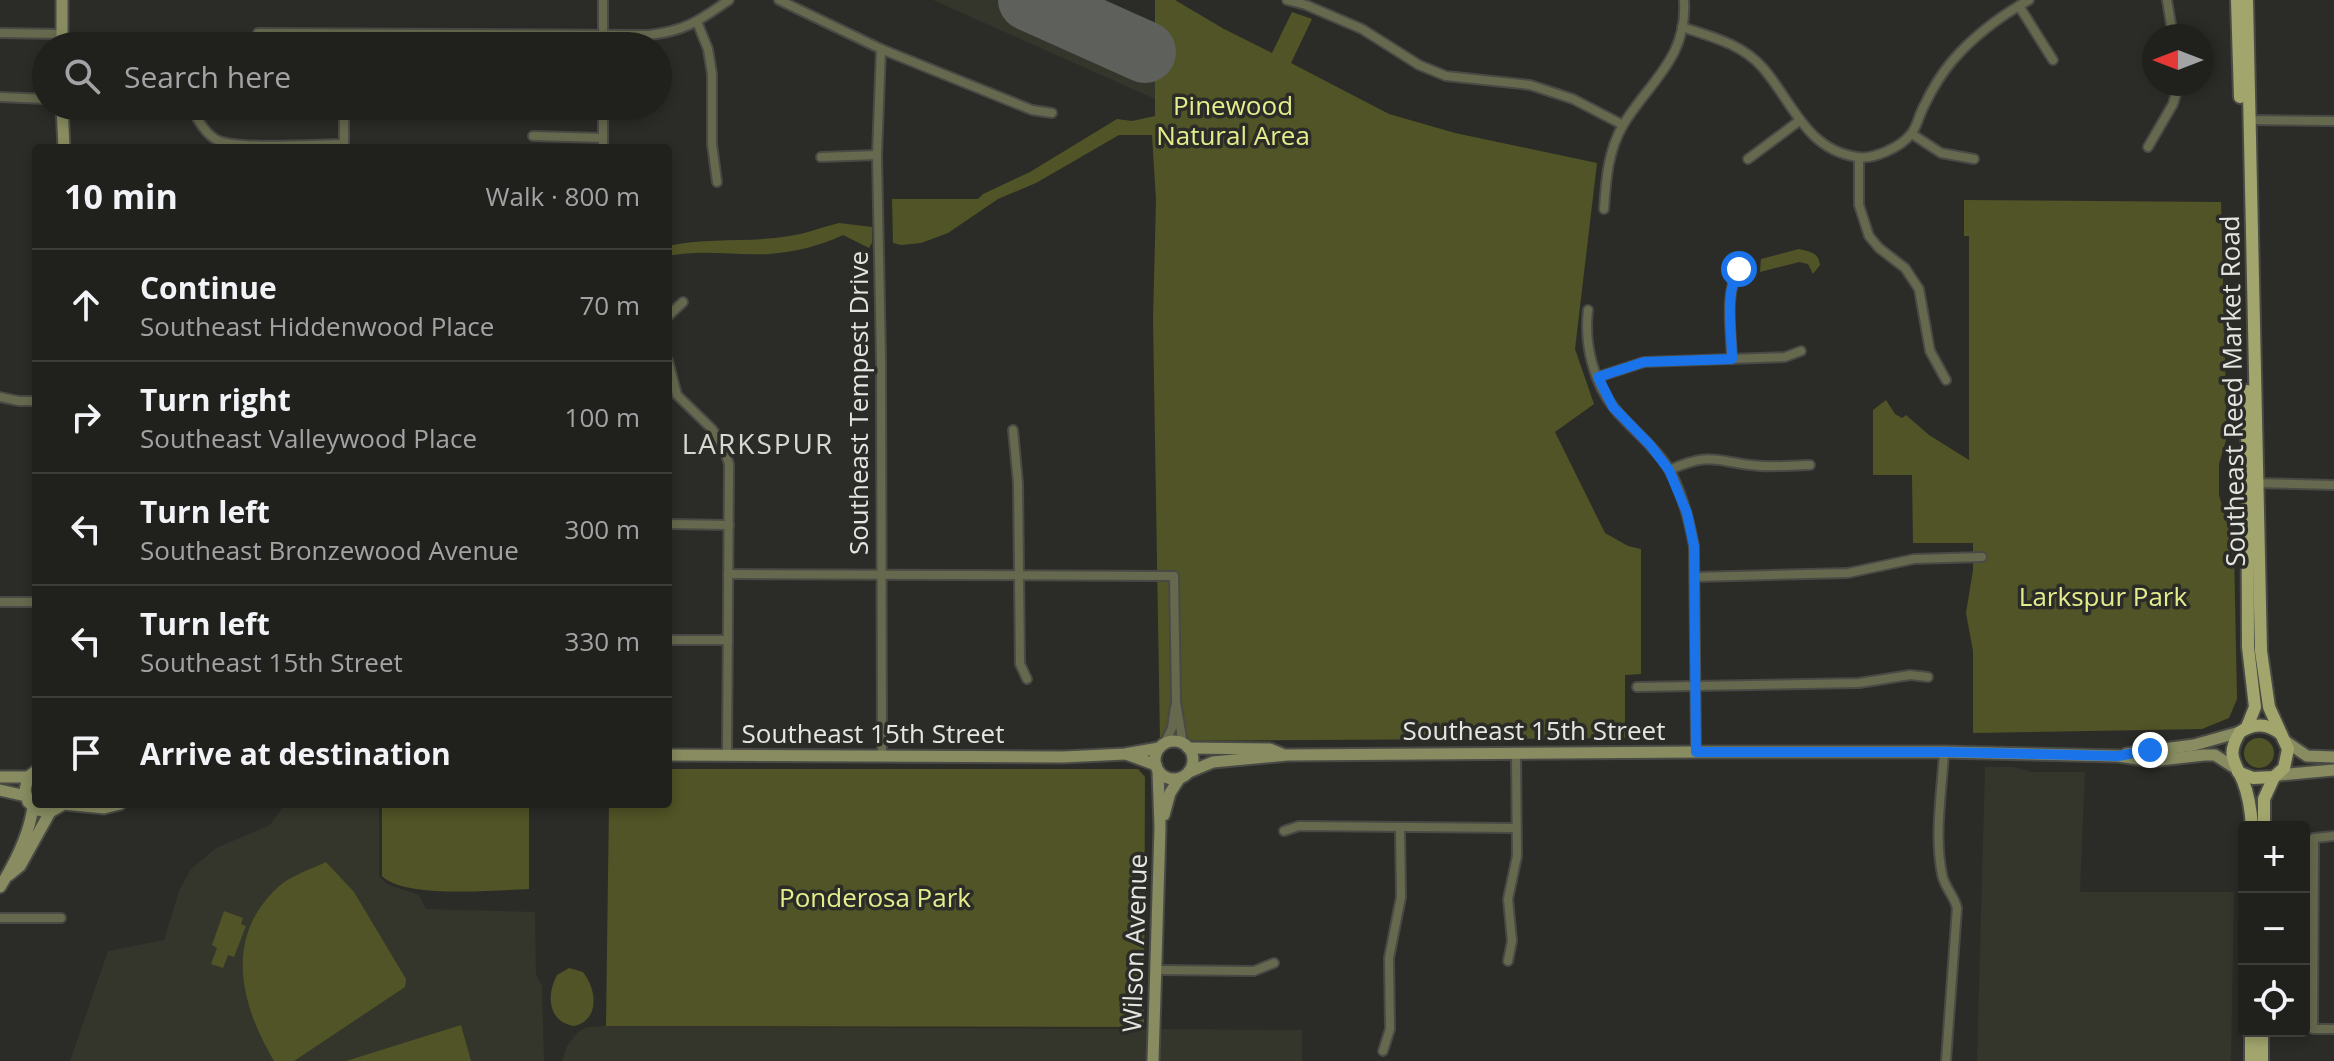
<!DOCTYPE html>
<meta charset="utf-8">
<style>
body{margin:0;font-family:"Open Sans",sans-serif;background:#282926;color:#f1f3f6}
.controls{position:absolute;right:24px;bottom:24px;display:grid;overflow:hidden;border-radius:8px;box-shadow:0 4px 12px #0003}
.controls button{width:72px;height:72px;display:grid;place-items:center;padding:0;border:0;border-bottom:2px solid #3d3e3b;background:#20211d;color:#f1f3f6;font:40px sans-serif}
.compass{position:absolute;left:2142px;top:24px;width:72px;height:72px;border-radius:50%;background:#20211d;box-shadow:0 4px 12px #0003;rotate:270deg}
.stop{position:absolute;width:24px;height:24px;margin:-18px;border:6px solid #1a73e8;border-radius:50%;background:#fff}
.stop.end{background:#1a73e8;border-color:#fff;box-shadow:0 2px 8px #0008}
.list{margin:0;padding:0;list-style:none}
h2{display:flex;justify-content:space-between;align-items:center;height:104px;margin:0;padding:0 32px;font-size:34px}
h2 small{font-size:26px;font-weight:400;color:#a2a3a4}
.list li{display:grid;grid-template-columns:52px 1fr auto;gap:24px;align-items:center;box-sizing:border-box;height:112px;padding:0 32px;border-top:2px solid #3d3e3b}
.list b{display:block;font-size:30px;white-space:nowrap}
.list p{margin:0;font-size:26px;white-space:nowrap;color:#a2a3a4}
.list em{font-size:26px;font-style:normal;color:#a2a3a4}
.icon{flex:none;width:44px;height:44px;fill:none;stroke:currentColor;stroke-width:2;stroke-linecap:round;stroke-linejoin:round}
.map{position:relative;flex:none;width:2334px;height:1061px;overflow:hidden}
.search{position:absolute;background:#20211d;box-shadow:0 4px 12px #0003;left:32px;top:32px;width:640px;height:88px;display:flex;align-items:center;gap:20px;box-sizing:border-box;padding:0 28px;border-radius:44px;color:#a2a3a4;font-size:30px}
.panel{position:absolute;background:#20211d;box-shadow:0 4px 12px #0003;left:32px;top:144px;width:640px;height:664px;border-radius:8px}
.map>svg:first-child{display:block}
.built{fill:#34362b}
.green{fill:#515426}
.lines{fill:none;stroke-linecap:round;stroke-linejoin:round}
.runway{stroke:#5e605b;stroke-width:62}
.street-casing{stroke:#494a45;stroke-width:12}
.secondary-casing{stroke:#494a45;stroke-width:15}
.primary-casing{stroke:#494a45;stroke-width:16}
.street{stroke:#67694e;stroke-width:8}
.secondary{stroke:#888c60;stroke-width:11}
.primary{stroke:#a2a66d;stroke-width:12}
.route{stroke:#1a73e8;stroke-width:10}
.labels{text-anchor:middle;stroke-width:7;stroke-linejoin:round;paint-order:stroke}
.park-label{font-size:26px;fill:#e5ec8b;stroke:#2b2c27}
.street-label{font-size:26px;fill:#e5e5e2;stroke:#2b2c27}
.neighbourhood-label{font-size:28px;letter-spacing:2px;fill:#d7d8d2;stroke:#2b2c27}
</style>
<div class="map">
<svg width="2334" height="1061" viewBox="0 0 2334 1061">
<rect width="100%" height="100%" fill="#2b2c27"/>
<g class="built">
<polygon points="933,0 1077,0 1156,36 1155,99"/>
<polygon points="1985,767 2014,767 2032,772 2085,772 2080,892 2234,892 2231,1061 1977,1061"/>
<polygon points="285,804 379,804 379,876 387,884 419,895 426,909 535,912 536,974 542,986 544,1061 70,1061 108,951 164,940 179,891 191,869 216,848 270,825"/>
<polygon points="606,1026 1302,1030 1302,1061 562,1061 567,1046 578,1032 586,1027"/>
</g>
<g class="green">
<polygon points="1155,0 1175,0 1224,29 1272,53 1292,12 1312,19 1291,63 1389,114 1455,133 1597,163 1575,349 1594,404 1555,432 1605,533 1628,546 1641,549 1641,674 1625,675 1625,738 1160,741 1153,319 1156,200 1152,135 1119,135 1036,183 998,199 948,233 921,243 901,245 893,243 892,199 978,199 983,194 1030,172 1117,119 1132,121 1155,116"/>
<polygon points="1964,200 2221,202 2227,437 2219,464 2219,495 2234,548 2237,699 2229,718 2202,729 1973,733 1973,651 1966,613 1973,570 1973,543 1913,543 1912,475 1873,475 1873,410 1886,400 1895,414 1902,418 1906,415 1929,435 1969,460 1969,236 1964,236"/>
<path d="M 839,223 L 872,227 L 872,243 L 869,248 L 843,235 C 820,246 795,252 769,254 C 735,256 702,249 668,256 L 668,246 C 707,237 749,243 789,236 C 806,234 822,227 839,223 Z"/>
<path d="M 1799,249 C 1811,252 1818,252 1820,265 L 1813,274 L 1808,264 L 1799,262 L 1760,272 L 1761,259 Z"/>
<circle cx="2259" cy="753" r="15"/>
<polygon points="668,769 1138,769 1145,777 1144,1027 606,1026 609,804 668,804"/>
<path d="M 382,804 L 529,804 L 529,889 C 497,890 404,899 382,876 Z"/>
<path d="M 326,862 L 354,892 L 406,979 L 405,987 L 294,1061 L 274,1061 C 242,1007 224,942 273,892 C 286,877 309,870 326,862 Z"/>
<polygon points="224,911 243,918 241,924 246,926 234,957 228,955 223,968 211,964 217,948 212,945"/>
<path d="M 569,968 L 583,972 C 597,990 600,1020 574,1026 C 548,1022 546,995 557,975 Z"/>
<polygon points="461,1025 471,1061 346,1061"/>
</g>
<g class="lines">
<polyline class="runway" points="1029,0 1145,52"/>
<g class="street-casing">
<g id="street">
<polyline points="603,0 603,46"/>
<polyline points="779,0 881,49 1032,110 1052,113"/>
<polyline points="1287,0 1306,5 1362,29 1419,65 1446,76 1530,85 1573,99 1623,125"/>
<polyline points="2167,0 2173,36"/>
<polyline points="2019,6 2053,60"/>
<polyline points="697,22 708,49 712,74 712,144 717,182"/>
<path d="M 1682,27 C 1712,37 1742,44 1763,68 C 1792,101 1806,150 1857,157 C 1873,160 1901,147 1911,134 C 1917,127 1919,115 1924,106 C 1931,91 1942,73 1953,60 C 1974,36 2002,15 2029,0"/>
<polyline points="0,33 62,34"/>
<path d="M 258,33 L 649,35 C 686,31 700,20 729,0"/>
<polyline points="343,34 343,46"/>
<polyline points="881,49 877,155 881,359 882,757"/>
<polyline points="0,97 46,99"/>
<path d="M 190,106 C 197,118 205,134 217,140 C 238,150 317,144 344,144"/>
<polyline points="344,106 344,148"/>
<polyline points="2249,120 2334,121"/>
<polyline points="1912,134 1941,153 1974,159"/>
<polyline points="533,136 603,138"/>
<polyline points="2148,147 2173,104 2179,84"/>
<polyline points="603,148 603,106"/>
<polyline points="821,157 877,155"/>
<polyline points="1859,158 1859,205 1869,236 1879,248 1905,268 1919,289 1930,351 1946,380"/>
<polyline points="1748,159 1799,121"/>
<path d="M 1604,209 C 1606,179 1608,151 1623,125 C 1649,82 1688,58 1684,0"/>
<path d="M 1588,310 C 1584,343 1593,383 1615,409 C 1632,430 1655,446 1669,469 C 1682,492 1689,520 1694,546 L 1696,752"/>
<polyline points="668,316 683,302"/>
<path d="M 1732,359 C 1731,330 1724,292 1740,267"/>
<polyline points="668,361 677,395 712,429 723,446 729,464 727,756"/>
<polyline points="1598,377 1644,362 1785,357 1801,351"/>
<polyline points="0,397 19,401 36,401"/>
<polyline points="1013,430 1018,483 1020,664 1027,679"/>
<path d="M 1669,470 C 1709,453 1711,460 1751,465 C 1770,468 1791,465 1810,465"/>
<polyline points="2255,483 2334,485"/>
<polyline points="668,524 729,525"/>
<polyline points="728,574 1174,576 1176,702 1183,744"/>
<polyline points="1695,577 1848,573 1914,559 1982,557"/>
<polyline points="0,602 36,602"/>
<polyline points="668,640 728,640"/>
<polyline points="1637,687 1859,683 1910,675 1928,677"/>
<polyline points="1164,744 1172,728 1175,707"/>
<path d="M 1944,752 C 1942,791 1934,835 1942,874 C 1944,887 1954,895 1957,908 L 1946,1061"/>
<polyline points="1284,831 1299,826 1516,828"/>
<polyline points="2334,836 2314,838 2313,1029 2334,1029"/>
<polyline points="0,918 61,918"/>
<polyline points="1508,961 1512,941 1508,899 1517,856 1516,754"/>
<polyline points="1156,970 1254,971 1274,963"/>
<polyline points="1383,1051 1390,1029 1389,958 1401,897 1400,827"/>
</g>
</g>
<g class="secondary-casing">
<g id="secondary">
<polyline points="62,46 62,0"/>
<polyline points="62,106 64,148"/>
<polyline points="2285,741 2307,756 2334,757"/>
<circle cx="1174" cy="760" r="19"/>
<polyline points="1188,748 1270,749 1282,754"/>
<polyline points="1126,754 1156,765"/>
<polyline points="2126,754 2194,745 2240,732"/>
<polyline points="668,755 1063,757 1125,754 1159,748"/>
<polyline points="36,771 28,777 25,790 28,802 38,810 50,812 64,804 104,808 120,804"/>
<polyline points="1189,772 1213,762 1287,755 1696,752 1944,752 2118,756 2151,761 2204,755 2215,755 2235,768"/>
<polyline points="2279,775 2334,770"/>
<polyline points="0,777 28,777"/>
<polyline points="0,790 26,796"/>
<polyline points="1164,815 1170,793 1179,779"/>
<polyline points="9,875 20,866 50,812"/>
<path d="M 0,887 C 15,863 29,836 33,807"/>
<polyline points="1153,1061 1160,827 1158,771"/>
</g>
</g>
<g class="primary-casing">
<g id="primary">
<polyline points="2237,0 2240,97"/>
<polyline points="2247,727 2255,707 2248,647 2247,391"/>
<polyline points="2238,772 2253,778 2274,777 2284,768 2288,749 2269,707 2261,651 2247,0"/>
<path d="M 2252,827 C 2251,811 2249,796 2243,781 C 2234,760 2226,755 2240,732 C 2254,723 2267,723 2281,734"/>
<polyline points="2264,827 2264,799 2274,777"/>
<polyline points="2251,1061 2251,1031"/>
<polyline points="2262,1061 2262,1031"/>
</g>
</g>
<use href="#street" class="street"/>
<use href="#secondary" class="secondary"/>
<use href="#primary" class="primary"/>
</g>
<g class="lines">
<path class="route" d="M 1739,269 C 1724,293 1732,331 1732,359 L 1644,362 L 1598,377 L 1613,407 L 1650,445 L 1669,470 L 1687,513 L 1694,546 L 1696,752 L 1944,752 L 2118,756 L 2150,750"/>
</g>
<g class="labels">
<g class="park-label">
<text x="1233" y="115">Pinewood<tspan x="1233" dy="30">Natural Area</tspan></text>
<text x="2103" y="606">Larkspur Park</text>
<text x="875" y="907">Ponderosa Park</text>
</g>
<g class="street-label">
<text transform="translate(2233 391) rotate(-91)" y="9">Southeast Reed Market Road</text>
<text transform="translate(859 403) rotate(-90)" y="9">Southeast Tempest Drive</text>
<text x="1534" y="740">Southeast 15th Street</text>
<text x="873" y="743">Southeast 15th Street</text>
<text transform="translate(1135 943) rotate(-88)" y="9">Wilson Avenue</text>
</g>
<g class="neighbourhood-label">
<text x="758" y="454">LARKSPUR</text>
</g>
</g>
</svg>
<div class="controls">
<button>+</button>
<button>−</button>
<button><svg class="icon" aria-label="locate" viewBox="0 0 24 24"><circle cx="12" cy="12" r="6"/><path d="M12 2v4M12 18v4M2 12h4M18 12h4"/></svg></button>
</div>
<svg class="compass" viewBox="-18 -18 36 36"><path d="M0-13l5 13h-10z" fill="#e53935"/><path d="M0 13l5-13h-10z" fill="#a2a3a4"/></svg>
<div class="stop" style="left:1739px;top:269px"></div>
<div class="stop end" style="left:2150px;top:750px"></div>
<div class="search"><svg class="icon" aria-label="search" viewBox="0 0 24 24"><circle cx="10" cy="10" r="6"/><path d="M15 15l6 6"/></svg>Search here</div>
<section class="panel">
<h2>10 min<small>Walk · 800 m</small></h2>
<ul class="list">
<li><svg class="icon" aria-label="ahead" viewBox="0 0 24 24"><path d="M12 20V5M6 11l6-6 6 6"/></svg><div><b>Continue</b><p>Southeast Hiddenwood Place</p></div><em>70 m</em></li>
<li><svg class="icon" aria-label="right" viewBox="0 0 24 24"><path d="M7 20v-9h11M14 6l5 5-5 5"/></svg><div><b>Turn right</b><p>Southeast Valleywood Place</p></div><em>100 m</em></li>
<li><svg class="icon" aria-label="left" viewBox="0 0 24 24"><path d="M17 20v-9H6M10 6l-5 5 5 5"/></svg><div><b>Turn left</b><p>Southeast Bronzewood Avenue</p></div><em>300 m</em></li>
<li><svg class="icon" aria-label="left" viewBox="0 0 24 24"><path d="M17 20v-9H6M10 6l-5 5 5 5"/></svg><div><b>Turn left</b><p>Southeast 15th Street</p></div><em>330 m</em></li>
<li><svg class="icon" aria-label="arrive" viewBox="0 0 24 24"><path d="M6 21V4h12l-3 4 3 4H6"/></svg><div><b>Arrive at destination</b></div></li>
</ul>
</section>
</div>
